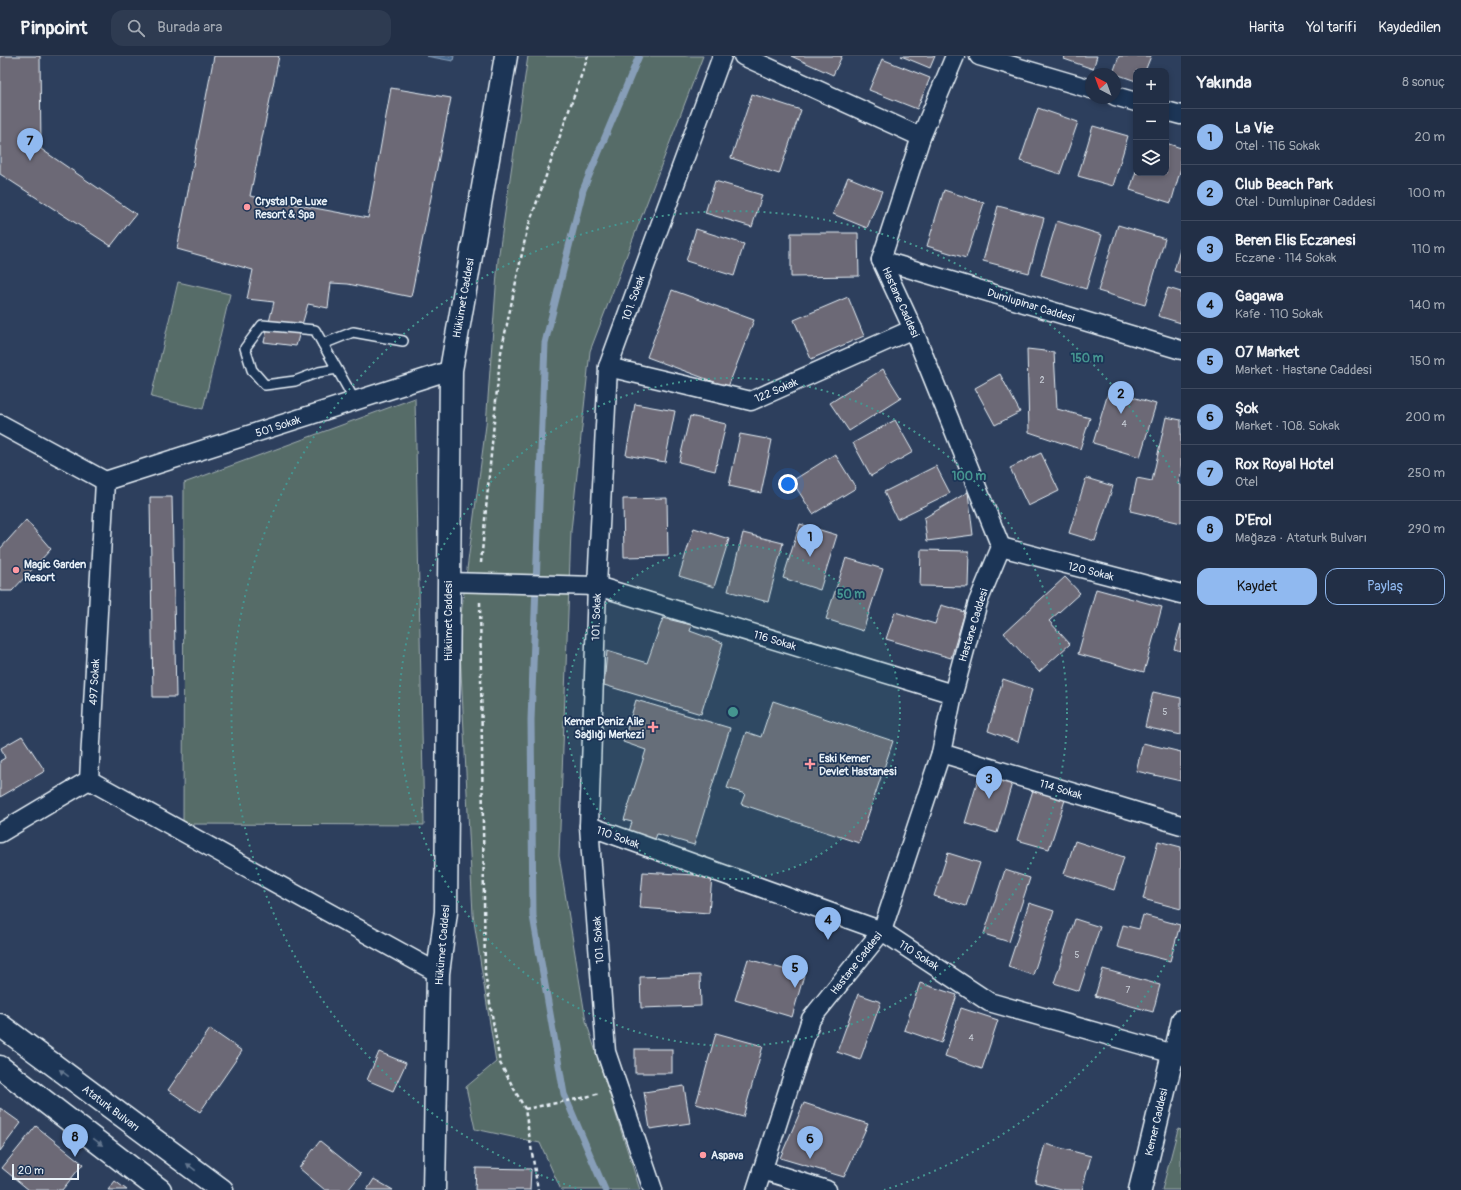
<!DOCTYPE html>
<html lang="tr">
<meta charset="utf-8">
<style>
body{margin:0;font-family:Pangolin,sans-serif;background:#2e3b51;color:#f1f3f6}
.controls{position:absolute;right:12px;top:12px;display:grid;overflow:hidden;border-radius:8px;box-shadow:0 2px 6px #0003}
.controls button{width:36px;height:36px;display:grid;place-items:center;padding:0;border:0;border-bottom:1px solid #3f4a5f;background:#222f46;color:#f1f3f6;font:20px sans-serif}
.compass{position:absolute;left:1085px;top:12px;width:36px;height:36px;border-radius:50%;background:#222f46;box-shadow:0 2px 6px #0003;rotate:319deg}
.scale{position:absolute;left:12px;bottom:10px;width:67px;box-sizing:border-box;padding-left:4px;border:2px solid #e8f1f8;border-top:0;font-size:11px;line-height:14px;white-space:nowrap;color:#e8f1f8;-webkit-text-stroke:3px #1d3557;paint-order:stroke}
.you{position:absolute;left:788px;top:428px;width:14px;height:14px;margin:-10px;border:3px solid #fff;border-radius:50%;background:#1a73e8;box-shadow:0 0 0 6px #1a73e833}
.badge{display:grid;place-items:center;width:26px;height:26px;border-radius:50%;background:#90b9f0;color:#111;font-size:13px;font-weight:700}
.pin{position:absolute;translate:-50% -33px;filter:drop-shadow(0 1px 2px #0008)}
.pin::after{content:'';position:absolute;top:21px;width:14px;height:12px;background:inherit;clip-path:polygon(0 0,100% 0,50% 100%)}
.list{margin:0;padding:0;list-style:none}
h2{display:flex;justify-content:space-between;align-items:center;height:52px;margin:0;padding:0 16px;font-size:17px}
h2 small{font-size:13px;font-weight:400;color:#a2a9b3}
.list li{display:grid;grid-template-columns:26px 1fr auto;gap:12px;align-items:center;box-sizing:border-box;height:56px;padding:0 16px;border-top:1px solid #3f4a5f}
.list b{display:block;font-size:15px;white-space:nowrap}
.list p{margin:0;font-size:13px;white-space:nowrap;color:#a2a9b3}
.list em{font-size:13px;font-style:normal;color:#a2a9b3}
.actions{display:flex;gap:8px;padding:12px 16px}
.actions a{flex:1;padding:9px 0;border:1px solid #90b9f0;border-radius:12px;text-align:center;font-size:14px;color:#90b9f0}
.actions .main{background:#90b9f0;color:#111}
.icon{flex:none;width:22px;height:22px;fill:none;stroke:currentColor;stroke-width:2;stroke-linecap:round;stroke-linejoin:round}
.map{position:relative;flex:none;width:1181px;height:1134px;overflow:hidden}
header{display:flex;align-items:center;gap:24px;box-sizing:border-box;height:56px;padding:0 20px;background:#222f46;border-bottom:1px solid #3f4a5f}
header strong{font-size:19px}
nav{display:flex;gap:22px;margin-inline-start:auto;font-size:14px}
.search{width:280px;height:36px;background:#2e3b51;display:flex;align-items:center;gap:10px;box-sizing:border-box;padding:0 14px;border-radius:12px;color:#a2a9b3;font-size:15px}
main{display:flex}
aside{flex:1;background:#222f46}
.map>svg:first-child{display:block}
.green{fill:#576c68;stroke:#a0aeb0}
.water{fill:#47678d;stroke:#879eb8}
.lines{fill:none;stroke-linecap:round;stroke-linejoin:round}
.stream{stroke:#879eb8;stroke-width:7}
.building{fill:#6c6976;stroke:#e8f1f8}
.lane-casing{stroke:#e8f1f8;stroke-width:12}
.street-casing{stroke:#e8f1f8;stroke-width:21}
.secondary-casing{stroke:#e8f1f8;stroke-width:25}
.path{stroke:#e8f1f8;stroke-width:2.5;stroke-dasharray:4 3;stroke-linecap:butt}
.lane{stroke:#1d3557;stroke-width:9}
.street{stroke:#1d3557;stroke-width:18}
.secondary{stroke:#1d3557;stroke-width:22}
.oneway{fill:#64778f}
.ring{fill:none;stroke:#459590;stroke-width:2;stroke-dasharray:2 4}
.poi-dot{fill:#ff9aa2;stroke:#1d3557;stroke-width:1.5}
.labels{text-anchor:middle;stroke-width:3.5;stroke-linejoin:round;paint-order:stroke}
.number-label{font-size:9px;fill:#c9cfd8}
.poi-label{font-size:11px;font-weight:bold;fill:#e8f1f8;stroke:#1d3557;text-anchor:start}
.street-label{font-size:11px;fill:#e8f1f8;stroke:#1d3557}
.centre{fill:#459590;stroke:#1d3557;stroke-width:2}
.ring-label{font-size:12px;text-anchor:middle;font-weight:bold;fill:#459590;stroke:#1d3557;stroke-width:3.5;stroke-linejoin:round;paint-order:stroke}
</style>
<header>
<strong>Pinpoint</strong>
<div class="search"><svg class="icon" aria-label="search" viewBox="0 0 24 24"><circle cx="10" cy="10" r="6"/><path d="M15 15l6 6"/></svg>Burada ara</div>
<nav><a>Harita</a><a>Yol tarifi</a><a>Kaydedilen</a></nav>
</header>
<main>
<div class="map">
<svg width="1181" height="1134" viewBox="0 0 1181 1134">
<rect width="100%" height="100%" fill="#2d3f5d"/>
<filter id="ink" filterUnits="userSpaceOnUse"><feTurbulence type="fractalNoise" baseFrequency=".025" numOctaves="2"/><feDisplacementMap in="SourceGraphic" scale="8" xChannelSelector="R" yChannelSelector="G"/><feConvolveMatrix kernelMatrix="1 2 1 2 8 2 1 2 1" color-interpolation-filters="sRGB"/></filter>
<g filter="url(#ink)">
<g class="green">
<polygon points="528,0 703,0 590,295 571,475 559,800 586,965 640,1134 561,1134 540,1087 475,1073 466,1031 496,1006 473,859 459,574 486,369 498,204"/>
<polygon points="178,226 230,238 203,353 151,341"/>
<polygon points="415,342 424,769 183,768 184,427"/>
<polygon points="1178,1073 1181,1074 1181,1134 1162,1134"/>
</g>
<polygon class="water" points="426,0 454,0 453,5"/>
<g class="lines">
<polyline class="stream" points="605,1134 564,1038 533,860 531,664 545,287 583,134 639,0"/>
</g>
<g class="building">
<polygon points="0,0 40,0 41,93 136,158 111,190 0,118"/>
<polygon points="214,0 279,0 250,140 368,162 391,32 451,42 411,241 348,228 331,227 328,252 308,248 296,290 264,286 274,246 247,243 253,214 177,193"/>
<polygon points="791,0 842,0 833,19"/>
<polygon points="901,0 935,0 930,12"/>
<polygon points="1065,0 1097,0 1093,13 1064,3"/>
<polygon points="1119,0 1151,0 1145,15 1136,15 1136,25 1113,17"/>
<polygon points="882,3 930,22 917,53 869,34"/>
<polygon points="752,38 801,54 779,118 731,102"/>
<polygon points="1038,52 1078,66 1060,118 1020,105"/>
<polygon points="1093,70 1128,80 1113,130 1078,120"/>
<polygon points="1166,87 1181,92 1181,112 1171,147 1130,134 1136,115 1136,117 1166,117"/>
<polygon points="848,121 882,135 867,172 833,158"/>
<polygon points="715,125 762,139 752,171 705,157"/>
<polygon points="944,134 984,147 966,202 927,190"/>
<polygon points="998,150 1044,162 1029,217 983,205"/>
<polygon points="1057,165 1102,179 1086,233 1041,219"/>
<polygon points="1118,169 1165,183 1145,249 1098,235"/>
<polygon points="696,173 744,188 734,220 686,205"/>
<polygon points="791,177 858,177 859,220 791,221"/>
<polygon points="1181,190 1181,217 1174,215"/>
<polygon points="1168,232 1181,236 1181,267 1158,260"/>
<polygon points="672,234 754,264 728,331 647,301"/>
<polygon points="848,241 864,280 811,303 794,264"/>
<polygon points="1027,293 1054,296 1057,353 1090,362 1080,393 1029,376"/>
<polygon points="883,313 901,342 849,375 830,347"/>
<polygon points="1000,318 1020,356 995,369 975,332"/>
<polygon points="1109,334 1156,348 1140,401 1093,387"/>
<polygon points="635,348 675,355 665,406 626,399"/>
<polygon points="690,360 726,368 715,415 679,406"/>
<polygon points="1166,361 1181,364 1181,417 1178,428 1181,429 1181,467 1130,455 1137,422 1152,425"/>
<polygon points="895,364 913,396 871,420 853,387"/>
<polygon points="740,378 772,384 761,437 729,430"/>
<polygon points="1041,397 1059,435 1028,450 1010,412"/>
<polygon points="835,398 856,432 813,458 792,425"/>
<polygon points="936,410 950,437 897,463 884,436"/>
<polygon points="1086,422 1113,430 1095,485 1069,477"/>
<polygon points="968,436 973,479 927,485 924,462"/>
<polygon points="150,441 172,441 176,641 153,641"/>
<polygon points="667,442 668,500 624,501 623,443"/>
<polygon points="26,464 51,493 12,535 0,535 0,493"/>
<polygon points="800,468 837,479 820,534 783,522"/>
<polygon points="694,472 729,483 714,531 679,520"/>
<polygon points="743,477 783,487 768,546 728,535"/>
<polygon points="921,494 969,495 968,531 920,530"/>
<polygon points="846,502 883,513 863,575 826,563"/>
<polygon points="1065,521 1080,537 1049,565 1070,588 1039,616 1004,577"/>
<polygon points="1096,533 1162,551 1144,616 1078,598"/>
<polygon points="941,549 965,556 951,602 886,583 895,556 935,568"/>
<polygon points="663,562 692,569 690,575 723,587 701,658 604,629 607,595 647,607"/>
<polygon points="1181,568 1181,595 1174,593"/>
<polygon points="1003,623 1032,633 1018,686 988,675"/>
<polygon points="1153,636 1181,642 1181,679 1145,671"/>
<polygon points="636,644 730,672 694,789 657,778 654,786 628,778 632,766 624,764 646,694 623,686"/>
<polygon points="773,645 893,685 859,787 741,748 745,738 727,732 746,676 761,681"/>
<polygon points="22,680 45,715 0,741 0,705 5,702 1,692"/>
<polygon points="1143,687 1181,696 1181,725 1136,715"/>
<polygon points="981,714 1013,724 997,777 965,767"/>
<polygon points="1034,731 1066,741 1049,793 1017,784"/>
<polygon points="1075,785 1124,801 1114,834 1064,818"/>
<polygon points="1158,785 1181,791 1181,853 1143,843"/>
<polygon points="948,797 980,807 966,850 934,840"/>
<polygon points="1005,814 1030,822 1009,886 984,878"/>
<polygon points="643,816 712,820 709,857 640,852"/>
<polygon points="1029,847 1054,855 1033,919 1008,911"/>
<polygon points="1143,859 1180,869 1170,905 1117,891 1123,869 1139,873"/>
<polygon points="1075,863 1100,871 1079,935 1054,927"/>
<polygon points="748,903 804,919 792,961 735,944"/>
<polygon points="1103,913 1160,929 1153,956 1095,940"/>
<polygon points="700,919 701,950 641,952 640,921"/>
<polygon points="920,927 957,939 941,987 904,974"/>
<polygon points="858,938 881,946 860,1004 837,996"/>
<polygon points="961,952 998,964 982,1013 945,1000"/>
<polygon points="210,973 242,995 200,1056 168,1034"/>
<polygon points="716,977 763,990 743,1061 696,1048"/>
<rect x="635" y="993" width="37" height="24"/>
<polygon points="379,996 406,1007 393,1035 367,1024"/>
<polygon points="684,1030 690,1067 650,1073 644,1036"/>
<polygon points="804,1047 868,1068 844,1121 780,1102"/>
<polygon points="0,1052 21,1067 0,1095"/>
<polygon points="36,1070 83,1108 62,1134 29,1134 2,1112"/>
<polygon points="320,1085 361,1118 348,1134 325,1134 299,1112"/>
<polygon points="1045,1088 1091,1100 1082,1134 1065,1134 1035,1126"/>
<polygon points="476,1112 531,1113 530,1134 475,1134"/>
<polygon points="374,1123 393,1134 367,1134"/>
<polygon points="115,1125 127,1134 108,1134"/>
</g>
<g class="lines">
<g class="lane-casing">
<g id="lane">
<polyline points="323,288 353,276 403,285"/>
<polyline points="337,313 319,316 295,325 265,329 252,314 245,292 262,269 315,274 355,345"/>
</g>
</g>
<g class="street-casing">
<g id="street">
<polyline points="743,0 921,81"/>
<polyline points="979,0 1091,33"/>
<polyline points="1115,40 1136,46"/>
<polyline points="1166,55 1181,59"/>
<polyline points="881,204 1181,294"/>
<polyline points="608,311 751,345 913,273"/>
<polyline points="0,368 105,425"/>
<polyline points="105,425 451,314"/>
<polyline points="1001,491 1181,538"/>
<polyline points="448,526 597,530 953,638"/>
<polyline points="941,697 1181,769"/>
<polyline points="89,724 438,917"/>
<polyline points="589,770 882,875 989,946 1181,1000"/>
<polyline points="0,777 89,724 105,425"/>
<polyline points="1173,998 1181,963"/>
<polyline points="762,1114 827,1134"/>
<polyline points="653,1134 606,996 589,770 597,530 608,311 722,0"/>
<polyline points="756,1134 811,963 882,875 941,697 953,638 978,546 1001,491 913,273 881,204 921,81 955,0"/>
</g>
</g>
<g class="secondary-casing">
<g id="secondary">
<polyline points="0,969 222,1134"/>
<polyline points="0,1011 160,1134"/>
<polyline points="434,1134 438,917 446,856 451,314 506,0"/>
<polyline points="1140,1134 1173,998"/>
</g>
</g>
<g class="path">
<polyline points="481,507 500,301 527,174 588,0"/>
<polyline points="480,546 485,917 500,1007 525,1053 538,1134"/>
<polyline points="525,1053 582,1042 600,1037"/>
</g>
<use href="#lane" class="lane"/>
<use href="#street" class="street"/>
<use href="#secondary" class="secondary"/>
</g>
<defs><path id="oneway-solid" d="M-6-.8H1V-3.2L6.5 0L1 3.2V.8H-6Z"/></defs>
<g class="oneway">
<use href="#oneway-solid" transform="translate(64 1017) rotate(-143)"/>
<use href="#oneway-solid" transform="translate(98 1086) rotate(37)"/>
<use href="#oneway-solid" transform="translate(191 1111) rotate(-143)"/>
</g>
</g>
<circle cx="733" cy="656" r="167" fill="#459590" fill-opacity=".12"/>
<g class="ring">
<circle cx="733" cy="656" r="167"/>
<circle cx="733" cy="656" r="334"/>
<path d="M1179 883A501 501 0 0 1 884 1134M582 1134A501 501 0 1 1 1179 429"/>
</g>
<g class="poi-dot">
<circle cx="247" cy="151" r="4"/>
<circle cx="16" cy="514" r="4"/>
<path d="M651 665h4v4h4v4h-4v4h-4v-4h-4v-4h4z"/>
<path d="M808 702h4v4h4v4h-4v4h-4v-4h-4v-4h4z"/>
<circle cx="703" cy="1099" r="4"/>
</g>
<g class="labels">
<g class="number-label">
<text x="1042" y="327">2</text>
<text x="1124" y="371">4</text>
<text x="1165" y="659">5</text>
<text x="1077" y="902">5</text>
<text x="1128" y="937">7</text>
<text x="971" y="985">4</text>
</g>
<g class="poi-label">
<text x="255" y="149">Crystal De Luxe<tspan x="255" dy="13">Resort &amp; Spa</tspan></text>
<text x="24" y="512">Magic Garden<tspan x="24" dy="13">Resort</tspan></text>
<text x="644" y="669" text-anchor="end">Kemer Deniz Aile<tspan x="644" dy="13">Sağlığı Merkezi</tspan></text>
<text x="819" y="706">Eski Kemer<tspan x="819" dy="13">Devlet Hastanesi</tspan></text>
<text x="711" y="1103">Aspava</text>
</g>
<g class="street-label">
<text transform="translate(463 242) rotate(-80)" y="4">Hükümet Caddesi</text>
<text transform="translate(633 242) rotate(-70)" y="4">101. Sokak</text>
<text transform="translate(901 246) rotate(66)" y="4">Hastane Caddesi</text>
<text transform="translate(1031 249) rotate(17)" y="4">Dumlupinar Caddesi</text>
<text transform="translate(776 334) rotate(-23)" y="4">122 Sokak</text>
<text transform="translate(278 370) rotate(-18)" y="4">501 Sokak</text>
<text transform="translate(1091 515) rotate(14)" y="4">120 Sokak</text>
<text transform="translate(596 561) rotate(-88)" y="4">101. Sokak</text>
<text transform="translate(448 565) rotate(-90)" y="4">Hükümet Caddesi</text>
<text transform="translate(973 569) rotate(-73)" y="4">Hastane Caddesi</text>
<text transform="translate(775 584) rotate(17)" y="4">116 Sokak</text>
<text transform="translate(94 626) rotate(-87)" y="4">497 Sokak</text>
<text transform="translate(1061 733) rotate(17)" y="4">114 Sokak</text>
<text transform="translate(618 781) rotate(20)" y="4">110 Sokak</text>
<text transform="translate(598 884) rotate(-94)" y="4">101. Sokak</text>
<text transform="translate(442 889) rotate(-85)" y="4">Hükümet Caddesi</text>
<text transform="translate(919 899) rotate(33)" y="4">110 Sokak</text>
<text transform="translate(856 907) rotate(-52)" y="4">Hastane Caddesi</text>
<text transform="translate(111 1052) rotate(37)" y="4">Ataturk Bulvarı</text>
<text transform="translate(1156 1066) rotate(-77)" y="4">Kemer Caddesi</text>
</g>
</g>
<circle cx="733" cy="656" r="6" class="centre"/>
<g class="ring-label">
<text x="1087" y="306">150 m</text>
<text x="969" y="424">100 m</text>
<text x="851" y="542">50 m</text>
</g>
</svg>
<div class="controls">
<button>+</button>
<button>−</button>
<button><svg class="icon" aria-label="layers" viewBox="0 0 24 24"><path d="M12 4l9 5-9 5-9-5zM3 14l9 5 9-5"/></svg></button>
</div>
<svg class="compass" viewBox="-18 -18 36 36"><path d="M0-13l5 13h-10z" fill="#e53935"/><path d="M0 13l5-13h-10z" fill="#a2a9b3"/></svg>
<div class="scale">20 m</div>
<div class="you"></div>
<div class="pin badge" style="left:810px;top:501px">1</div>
<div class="pin badge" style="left:1121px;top:358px">2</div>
<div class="pin badge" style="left:989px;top:743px">3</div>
<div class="pin badge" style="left:828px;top:884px">4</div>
<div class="pin badge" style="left:795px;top:932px">5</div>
<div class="pin badge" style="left:810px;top:1103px">6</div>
<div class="pin badge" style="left:30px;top:105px">7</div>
<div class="pin badge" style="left:75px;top:1101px">8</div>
</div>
<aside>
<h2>Yakında<small>8 sonuç</small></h2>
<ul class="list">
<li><span class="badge">1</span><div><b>La Vie</b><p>Otel · 116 Sokak</p></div><em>20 m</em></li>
<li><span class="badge">2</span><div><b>Club Beach Park</b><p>Otel · Dumlupinar Caddesi</p></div><em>100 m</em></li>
<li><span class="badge">3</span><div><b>Beren Elis Eczanesi</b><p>Eczane · 114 Sokak</p></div><em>110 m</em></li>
<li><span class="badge">4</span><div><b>Gagawa</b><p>Kafe · 110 Sokak</p></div><em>140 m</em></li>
<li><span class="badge">5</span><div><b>07 Market</b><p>Market · Hastane Caddesi</p></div><em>150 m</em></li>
<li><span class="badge">6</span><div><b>Şok</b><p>Market · 108. Sokak</p></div><em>200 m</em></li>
<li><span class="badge">7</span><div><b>Rox Royal Hotel</b><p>Otel</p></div><em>250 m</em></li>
<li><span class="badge">8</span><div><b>D'Erol</b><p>Mağaza · Ataturk Bulvarı</p></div><em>290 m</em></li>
</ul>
<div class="actions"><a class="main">Kaydet</a><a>Paylaş</a></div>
</aside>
</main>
